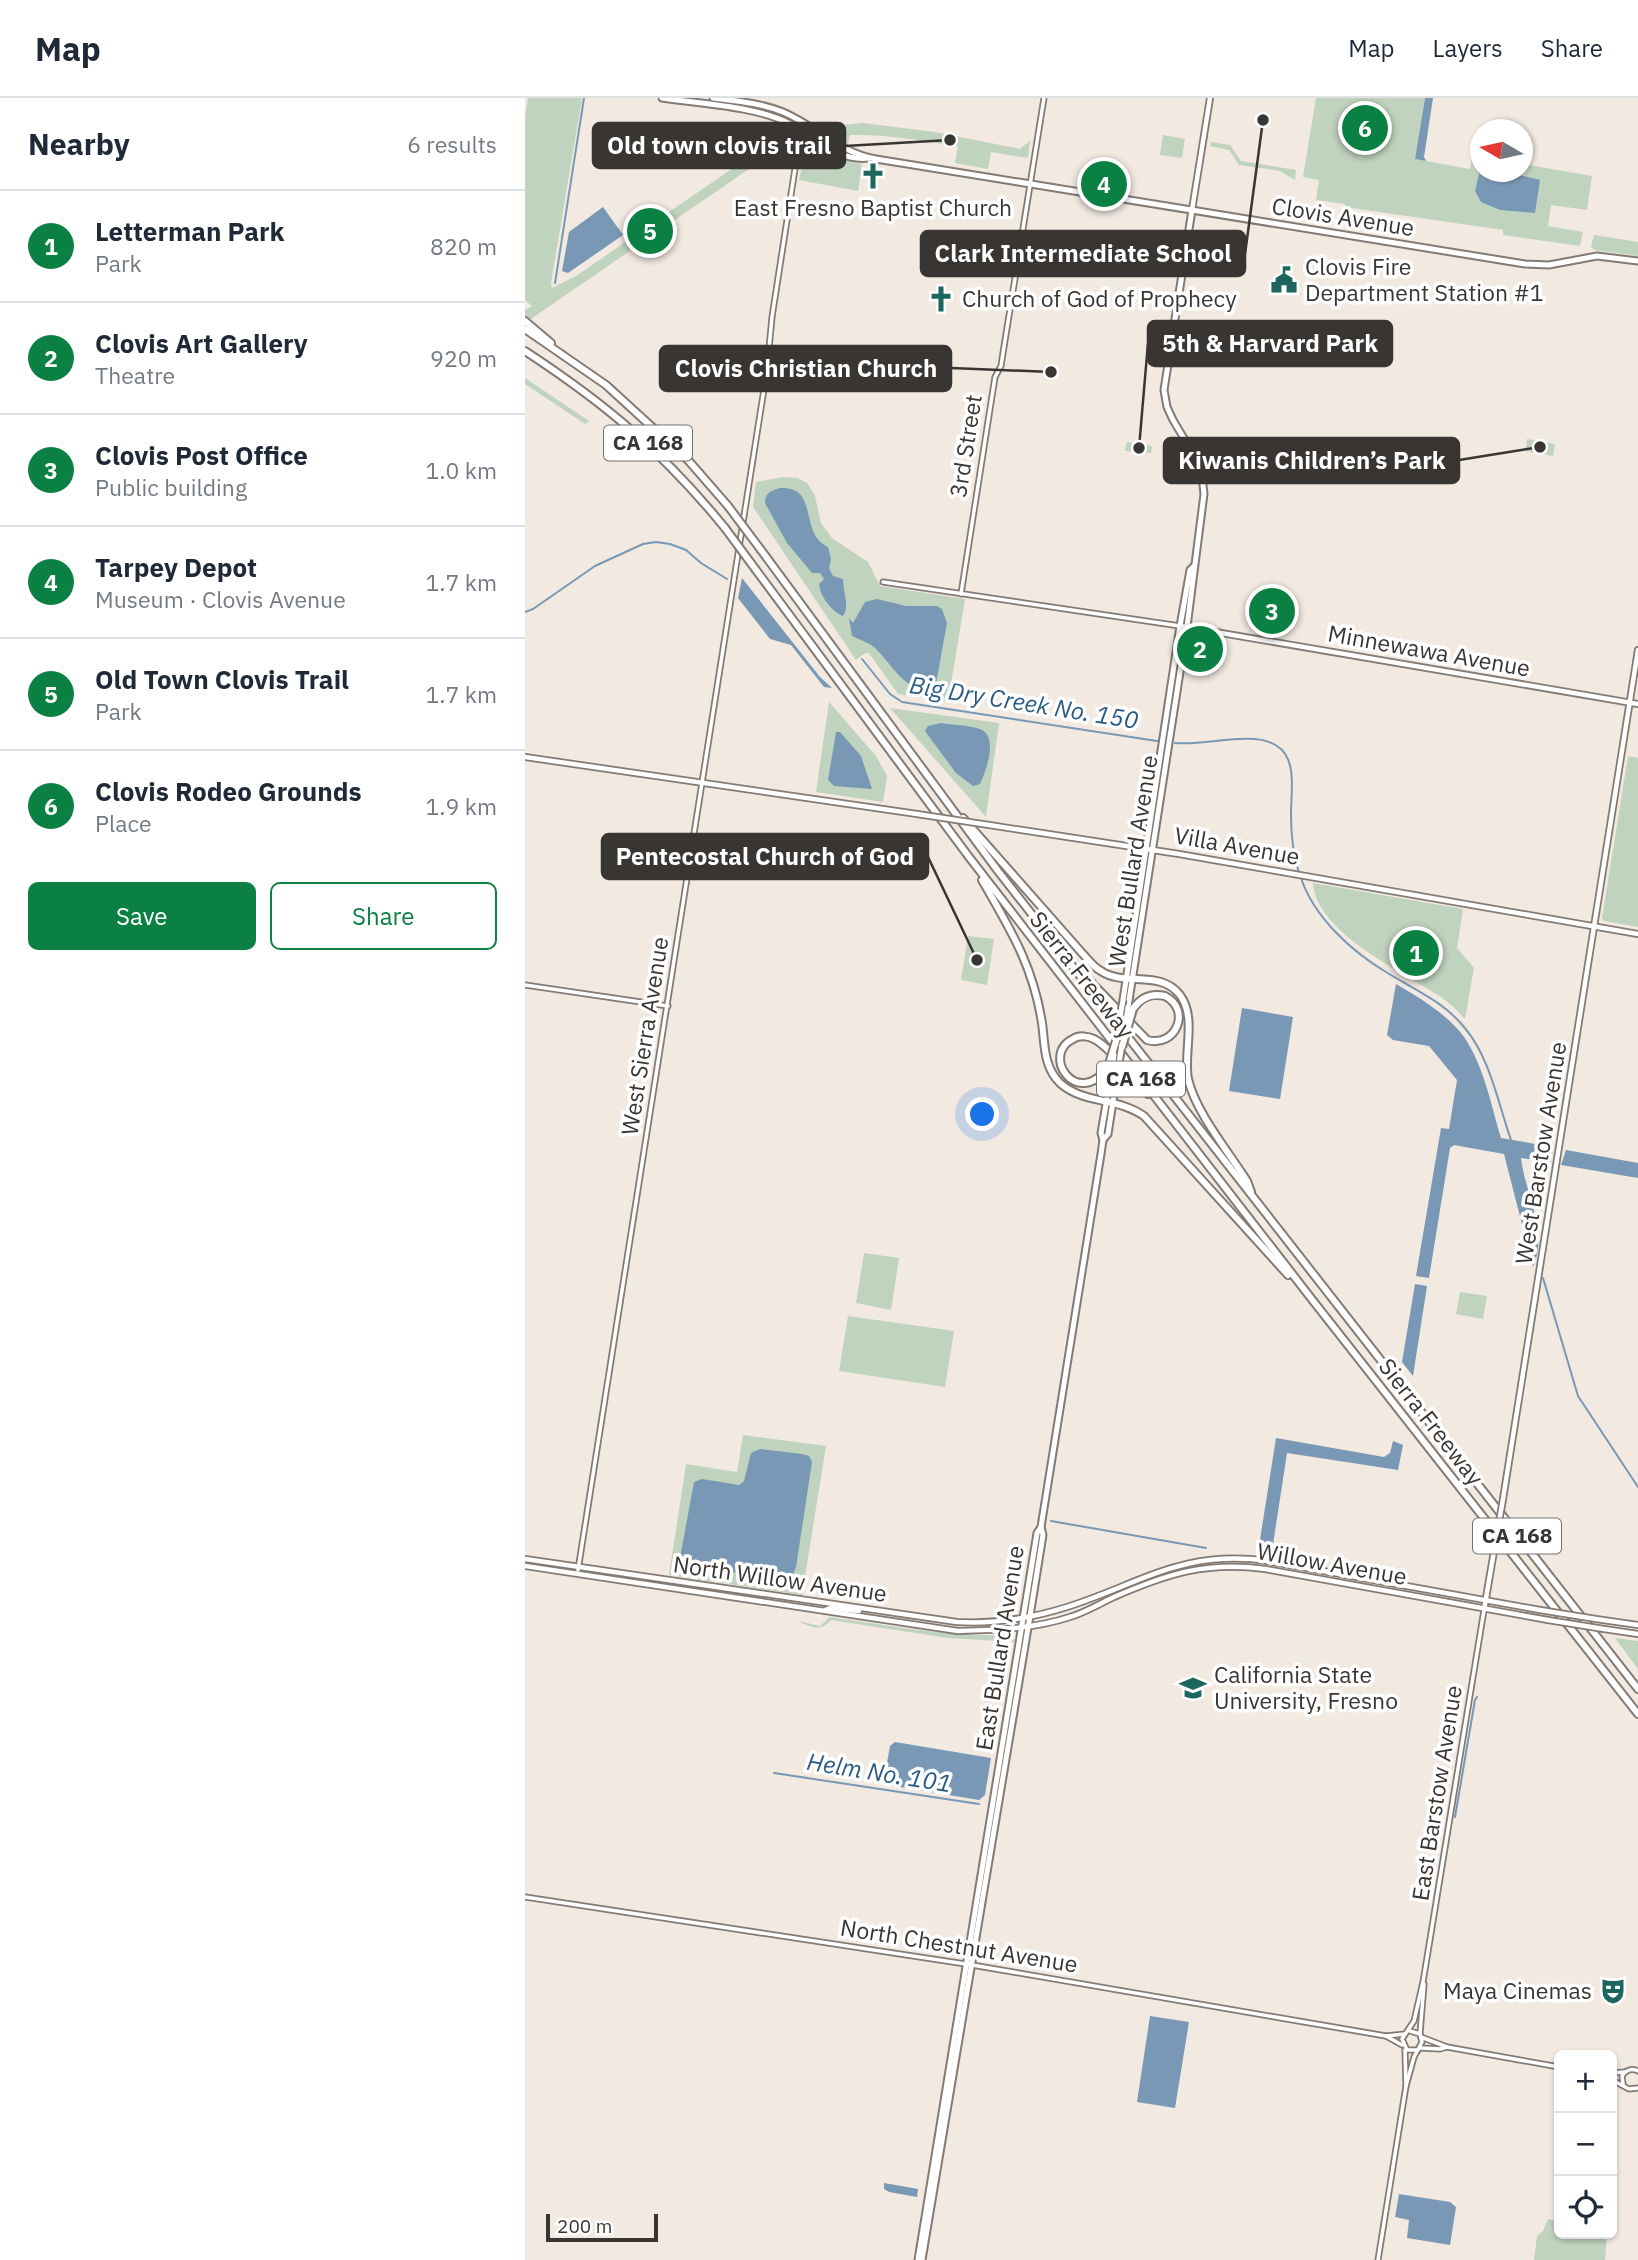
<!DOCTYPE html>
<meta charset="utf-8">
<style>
body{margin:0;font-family:"IBM Plex Sans",sans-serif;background:#f6f6f7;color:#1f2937}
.controls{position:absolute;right:21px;bottom:21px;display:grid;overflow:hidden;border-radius:10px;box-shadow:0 2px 5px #0004}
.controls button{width:63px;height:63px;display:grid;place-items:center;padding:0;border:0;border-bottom:2px solid #e0e1e3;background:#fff;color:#1f2937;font:35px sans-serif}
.compass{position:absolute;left:945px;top:21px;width:63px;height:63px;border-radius:50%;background:#fff;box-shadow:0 2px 5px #0004;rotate:279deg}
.scale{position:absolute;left:21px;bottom:18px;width:112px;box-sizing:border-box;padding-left:7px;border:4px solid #383532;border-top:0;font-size:19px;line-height:24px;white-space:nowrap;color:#383532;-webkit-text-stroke:5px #fff;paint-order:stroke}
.you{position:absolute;left:458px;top:1017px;width:24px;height:24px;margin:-18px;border:5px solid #fff;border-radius:50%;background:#1a73e8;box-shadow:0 0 0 10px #1a73e833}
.badge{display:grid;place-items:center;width:46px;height:46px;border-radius:50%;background:#0b8043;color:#fff;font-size:23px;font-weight:700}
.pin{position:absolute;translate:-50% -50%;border:4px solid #fff;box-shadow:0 2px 7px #0006}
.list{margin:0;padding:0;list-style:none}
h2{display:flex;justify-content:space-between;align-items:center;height:91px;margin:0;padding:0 28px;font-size:30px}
h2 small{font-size:23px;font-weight:400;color:#747a83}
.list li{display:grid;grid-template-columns:46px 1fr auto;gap:21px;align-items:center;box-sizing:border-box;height:112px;padding:0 28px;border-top:2px solid #e0e1e3}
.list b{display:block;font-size:26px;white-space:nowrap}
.list p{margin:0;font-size:23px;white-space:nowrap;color:#747a83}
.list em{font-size:23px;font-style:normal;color:#747a83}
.actions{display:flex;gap:14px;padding:21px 28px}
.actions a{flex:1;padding:16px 0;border:2px solid #0b8043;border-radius:10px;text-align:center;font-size:24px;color:#0b8043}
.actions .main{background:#0b8043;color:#fff}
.icon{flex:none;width:38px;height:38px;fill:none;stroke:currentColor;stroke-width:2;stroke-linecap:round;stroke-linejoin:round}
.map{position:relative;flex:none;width:1113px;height:2162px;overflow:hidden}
header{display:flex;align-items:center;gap:42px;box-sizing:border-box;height:98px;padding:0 35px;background:#fff;border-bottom:2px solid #e0e1e3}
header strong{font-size:33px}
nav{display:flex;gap:38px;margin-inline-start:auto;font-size:24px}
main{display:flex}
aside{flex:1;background:#fff}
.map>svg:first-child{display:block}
.green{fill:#c0d3be}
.water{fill:#7898b5}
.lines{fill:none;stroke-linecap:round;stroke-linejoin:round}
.stream{stroke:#7898b5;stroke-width:2}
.tertiary-casing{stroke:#837a74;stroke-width:7}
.secondary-casing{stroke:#837a74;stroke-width:8}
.primary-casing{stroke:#837a74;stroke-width:9}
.motorway-casing{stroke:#837a74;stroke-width:10}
.tertiary{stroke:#fff;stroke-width:3.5}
.secondary{stroke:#fff;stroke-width:4.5}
.primary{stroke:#fff;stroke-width:5}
.motorway{stroke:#fff;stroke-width:6}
.secondary-bridge-casing{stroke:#837a74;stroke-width:8;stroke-linecap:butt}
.primary-bridge-casing{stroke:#837a74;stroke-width:9;stroke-linecap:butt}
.motorway-bridge-casing{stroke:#837a74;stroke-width:10;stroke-linecap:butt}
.secondary-bridge{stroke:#fff;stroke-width:4.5}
.primary-bridge{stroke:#fff;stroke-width:5}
.motorway-bridge{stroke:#fff;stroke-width:6}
.labels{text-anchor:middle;stroke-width:7;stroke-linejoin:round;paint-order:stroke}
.shield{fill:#fff;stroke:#747270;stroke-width:2}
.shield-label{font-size:21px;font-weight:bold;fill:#383532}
.poi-label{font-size:23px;fill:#383532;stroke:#fff;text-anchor:start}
.street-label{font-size:23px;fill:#383532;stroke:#fff}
.water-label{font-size:24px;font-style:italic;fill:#295a84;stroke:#fff}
.leader{fill:none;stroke:#383532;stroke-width:2.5}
.callout-dot{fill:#383532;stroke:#fff;stroke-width:2.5}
.callout{fill:#383532;stroke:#383532;stroke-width:2.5}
.callout-label{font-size:24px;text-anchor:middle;font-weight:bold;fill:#fff}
</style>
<header>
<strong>Map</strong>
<nav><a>Map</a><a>Layers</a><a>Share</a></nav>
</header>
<main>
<aside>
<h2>Nearby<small>6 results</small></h2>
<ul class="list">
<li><span class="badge">1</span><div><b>Letterman Park</b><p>Park</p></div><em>820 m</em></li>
<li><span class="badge">2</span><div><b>Clovis Art Gallery</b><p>Theatre</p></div><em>920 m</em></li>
<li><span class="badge">3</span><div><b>Clovis Post Office</b><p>Public building</p></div><em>1.0 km</em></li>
<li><span class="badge">4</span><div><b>Tarpey Depot</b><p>Museum · Clovis Avenue</p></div><em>1.7 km</em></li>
<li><span class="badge">5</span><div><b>Old Town Clovis Trail</b><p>Park</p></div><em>1.7 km</em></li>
<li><span class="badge">6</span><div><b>Clovis Rodeo Grounds</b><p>Place</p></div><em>1.9 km</em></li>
</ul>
<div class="actions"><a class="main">Save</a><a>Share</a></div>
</aside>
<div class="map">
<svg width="1113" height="2162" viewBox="0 0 1113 2162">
<rect width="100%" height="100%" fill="#f2e9e1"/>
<g class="green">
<polygon points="3,0 57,0 26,185 27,190 51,178 211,68 231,55 267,40 266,53 221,73 0,225 0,212 7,208 0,202 0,19"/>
<polygon points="791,0 900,0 890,61 945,71 948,53 955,54 956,74 998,74 998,66 1067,78 1062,112 1026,107 1023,128 1058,134 1055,148 978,137 978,132 820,109 820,106 791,102 794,82 778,79"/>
<path d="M 338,25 L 410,34 L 495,51 L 505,43 L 503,60 L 466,54 L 463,71 L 430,65 L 433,48 C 397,43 362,36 325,37 L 323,46 L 296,29 Z"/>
<polygon points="638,37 660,41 657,60 635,57"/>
<polygon points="686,44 705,47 716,63 771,72 770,82 755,73 714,67 704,52 685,48"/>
<polygon points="284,48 289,48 317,62 337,66 333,93 274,82 280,53"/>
<polygon points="1069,137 1113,144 1113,158 1070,152 1066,149"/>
<polygon points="0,280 64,323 60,326 0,286"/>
<polygon points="1002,341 1030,346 1028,358 1001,353"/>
<polygon points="602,344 627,348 626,355 600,353"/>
<polygon points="258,379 272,380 282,385 290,398 296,425 307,440 343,464 355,488 440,501 423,604 373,596 344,555 340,555 331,562 228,409 231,384"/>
<polygon points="304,604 351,658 362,678 358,704 291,694"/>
<polygon points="365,610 474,625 461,719"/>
<polygon points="1103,658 1113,660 1113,829 1079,823 1077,820"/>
<path d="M 788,785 L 938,811 L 932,850 L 949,870 L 940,921 C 933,913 925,905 916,899 C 880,875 791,835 788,785 Z"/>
<polygon points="443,838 469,841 462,887 436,882"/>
<polygon points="339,1155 374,1160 366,1212 331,1205"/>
<polygon points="935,1194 962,1198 958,1221 931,1216"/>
<polygon points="323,1218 429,1233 420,1289 314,1273"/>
<polygon points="218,1337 301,1348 277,1497 144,1477 161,1366 212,1374"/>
<path d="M 305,1519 C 366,1528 426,1539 487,1537 L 490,1544 L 423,1540 L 306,1522 C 295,1534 286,1529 273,1523 L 295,1528 Z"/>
<polygon points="1090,1540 1113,1543 1113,1571"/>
<polygon points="1023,2121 1034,2123 1034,2136 1082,2136 1080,2162 1009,2162 1012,2138 1018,2133"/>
</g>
<g class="water">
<polygon points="900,0 908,0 899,59 901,63 890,61"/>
<polygon points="955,72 982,74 1015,82 1010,115 975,112 956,104 950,93"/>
<polygon points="78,109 98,137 43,175 37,173 44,134"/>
<path d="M 255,390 C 295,388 273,435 303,449 L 306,461 L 304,470 L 308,478 L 318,481 C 318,493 325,509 318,518 C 306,513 295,498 294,486 L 299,481 L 295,475 L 287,475 L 262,445 L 240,405 C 240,395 245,393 255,390 Z"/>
<polygon points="217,480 295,579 307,590 299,589 266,547 245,541 213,500"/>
<path d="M 352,501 L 381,508 L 412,508 L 417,511 L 422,525 L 410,591 C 381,596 369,569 352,552 C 346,545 335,542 327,538 L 324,520 L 328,525 L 340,504 Z"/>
<path d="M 416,625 C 428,627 443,627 455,631 C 474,638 461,673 455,686 L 448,688 L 431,675 L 400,633 L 403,628 Z"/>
<polygon points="311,634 315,634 336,658 347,691 309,688 303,682"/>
<path d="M 871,886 C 895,900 922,916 939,939 C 959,968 966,1007 976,1040 L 1028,1049 L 1026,1064 L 996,1060 C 1000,1096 1024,1134 1008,1169 L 979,1056 L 929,1047 L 925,1050 L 904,1180 L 891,1178 L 916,1030 L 924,1031 L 932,982 L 904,948 L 868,942 L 862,937 Z"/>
<polygon points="717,910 768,919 755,1001 704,993"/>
<polygon points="1041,1052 1113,1065 1113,1080 1036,1067"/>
<polygon points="890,1186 902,1188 888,1278 877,1264"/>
<polygon points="751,1340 859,1359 865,1355 868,1343 878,1347 873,1372 762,1355 747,1453 736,1451 735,1442"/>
<path d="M 235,1351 L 277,1356 L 284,1358 L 287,1364 L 271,1469 L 267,1479 C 251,1487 233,1480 216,1476 C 198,1471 178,1472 159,1467 L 155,1460 L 169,1384 L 177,1381 L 214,1387 L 219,1383 L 226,1355 Z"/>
<polygon points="370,1644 466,1660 460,1697 454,1702 363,1687 359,1682 365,1648"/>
<polygon points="625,1918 664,1924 650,2010 612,2004"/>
<polygon points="359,2085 393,2091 392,2099 364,2094 359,2091"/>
<polygon points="874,2096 925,2104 931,2109 925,2147 882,2140 884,2122 870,2119"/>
</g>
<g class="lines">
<g class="stream">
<polyline points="30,185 59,0"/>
<polyline points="0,514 8,511 70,468 118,446 131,444 145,446 161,452 176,465 202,481"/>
<polyline points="337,561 365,596 377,604 632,643"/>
<path d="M 650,645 C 677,647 704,639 730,641 C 776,645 766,685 766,717 C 766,737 768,756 774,775"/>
<path d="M 776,780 C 789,819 826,853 861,874 C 888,891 918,903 939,929 C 965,959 973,1005 986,1042"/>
<polyline points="1018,1180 1053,1298 1113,1389"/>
<polyline points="526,1423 681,1450"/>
<polyline points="249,1675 454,1706"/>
<polyline points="930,1719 950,1602 952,1599"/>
</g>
<g class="tertiary-casing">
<g id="tertiary">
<polyline points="274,58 280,46 294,45"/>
<polyline points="358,484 655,528"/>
<polyline points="436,496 470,279 476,268 478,255 519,0"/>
<polyline points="0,887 143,908"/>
<polyline points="53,1472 242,272 247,219 276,32"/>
<polyline points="0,1799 447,1867 861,1938 880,1936"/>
<polyline points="895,1936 899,1886"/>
<polyline points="861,1938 877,1947"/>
<polyline points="896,1939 922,1949 1034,1969"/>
<polyline points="896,1950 915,1951 922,1949"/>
<polyline points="880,1952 881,1988"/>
<polyline points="893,1952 882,1952 877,1941 889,1923 898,1884 959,1512"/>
<polyline points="1087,1975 1100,1974"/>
<polyline points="1087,1982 1104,1991 1113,1990"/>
<path d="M 1098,1986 L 1097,1978 C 1101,1972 1107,1970 1113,1973"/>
<polyline points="853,2162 881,1988 889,1959 897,1944 895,1936 885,1933"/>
</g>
</g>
<g class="secondary-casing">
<g id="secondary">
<polyline points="667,112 685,0"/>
<polyline points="655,528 1113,606"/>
<polyline points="0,659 392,716"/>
<polyline points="464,727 654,756 1113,836"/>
<polyline points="978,1401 1113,552"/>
<path d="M 0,1461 L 432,1524 C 469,1526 507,1520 542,1509 C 617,1485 658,1451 743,1463 L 1015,1512"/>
<path d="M 0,1468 L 433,1533 C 471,1532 508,1531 545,1519 C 561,1514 574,1506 589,1499 C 642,1476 681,1463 740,1471 L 1023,1522"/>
<polyline points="300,1512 305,1510 334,1513"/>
<polyline points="959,1512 969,1453"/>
<polyline points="1071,1521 1113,1527"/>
<polyline points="1079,1531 1113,1536"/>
</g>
</g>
<g class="primary-casing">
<g id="primary">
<path d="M 137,0 C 175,6 232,8 265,26 C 290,39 313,64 344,60"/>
<path d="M 188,0 C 211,3 236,5 258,14 C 291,28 315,55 351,61 L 1000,166 L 1024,167 L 1072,158 L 1113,163"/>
<polyline points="598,902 655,528 665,472 669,468"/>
<polyline points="603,909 662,529 679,396 676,369 648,322 642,309 639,292 667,112"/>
<polyline points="578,1042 576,1035 587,971"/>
<polyline points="393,2162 512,1435 516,1429"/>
<polyline points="397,2162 505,1518 518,1437 516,1429 576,1056 578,1042 583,1036 592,978"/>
</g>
</g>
<g class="motorway-casing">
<g id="motorway">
<polyline points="0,223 26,245"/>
<polyline points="0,231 81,287 163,362 203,408"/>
<path d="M 0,253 C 81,306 138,354 200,430"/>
<polyline points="236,452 473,773 1113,1591"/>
<polyline points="231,472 444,759 789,1204 1113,1616"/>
<path d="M 438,720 L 557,855 C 563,861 568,869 576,873 C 600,889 635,871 655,897 C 672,920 658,955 663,981 C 671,1015 703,1053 722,1083 L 726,1094"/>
<path d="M 457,782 C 485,831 508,867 517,925 C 520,946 518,968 535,985 C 558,1006 592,999 619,1018 L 763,1177"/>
<path d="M 564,882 L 622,942 C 651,950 667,912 640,898 C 626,895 616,899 608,911"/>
<path d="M 583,969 C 552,1012 515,957 548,941 C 554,937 563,938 569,941 C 584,948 611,983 623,996"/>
</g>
</g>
<use href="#tertiary" class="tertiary"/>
<use href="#secondary" class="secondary"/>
<use href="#primary" class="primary"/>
<use href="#motorway" class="motorway"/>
<g class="secondary-bridge-casing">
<g id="secondary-bridge">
<polyline points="392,716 464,727"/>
<polyline points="969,1453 978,1401"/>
<polyline points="1015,1512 1071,1521"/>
<polyline points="1023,1522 1079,1531"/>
</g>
</g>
<g class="primary-bridge-casing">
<g id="primary-bridge">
<polyline points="600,930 603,909"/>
<polyline points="590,947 598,902"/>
<polyline points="587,971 589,957"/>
<polyline points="592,978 597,946"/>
</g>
</g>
<g class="motorway-bridge-casing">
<g id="motorway-bridge">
<polyline points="203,408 236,452"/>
<polyline points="200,430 231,472"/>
<polyline points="597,949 608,911"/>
<polyline points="583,969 591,943"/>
</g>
</g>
<use href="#secondary-bridge" class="secondary-bridge"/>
<use href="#primary-bridge" class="primary-bridge"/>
<use href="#motorway-bridge" class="motorway-bridge"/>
</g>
<defs>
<g id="church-bare" transform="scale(2.1)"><path d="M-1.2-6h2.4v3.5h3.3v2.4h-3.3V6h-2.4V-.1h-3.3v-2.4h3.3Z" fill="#1d665d" stroke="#fff" stroke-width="2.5" paint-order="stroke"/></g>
<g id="civic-bare" transform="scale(2.1)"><path d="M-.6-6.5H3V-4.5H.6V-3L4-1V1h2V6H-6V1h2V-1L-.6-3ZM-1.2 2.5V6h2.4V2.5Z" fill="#1d665d" stroke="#fff" stroke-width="2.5" paint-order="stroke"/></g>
<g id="university-bare" transform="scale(2.1)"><path d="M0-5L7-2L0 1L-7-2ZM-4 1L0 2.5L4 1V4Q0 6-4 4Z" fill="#1d665d" stroke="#fff" stroke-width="2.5" paint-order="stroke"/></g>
<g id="theatre-bare" transform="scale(2.1)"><path d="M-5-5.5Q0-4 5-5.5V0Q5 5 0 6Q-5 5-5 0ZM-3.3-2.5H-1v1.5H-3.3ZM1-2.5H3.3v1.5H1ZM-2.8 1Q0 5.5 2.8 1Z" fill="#1d665d" stroke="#fff" stroke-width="2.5" paint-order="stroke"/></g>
</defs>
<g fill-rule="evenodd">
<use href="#church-bare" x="348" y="78"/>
<use href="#civic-bare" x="759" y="182"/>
<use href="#church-bare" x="416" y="201"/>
<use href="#university-bare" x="668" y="1590"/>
<use href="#theatre-bare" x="1088" y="1893"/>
</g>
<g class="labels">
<g class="shield">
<rect x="79" y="327.5" width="88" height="35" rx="5"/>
<rect x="572" y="963.5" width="88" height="35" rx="5"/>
<rect x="948" y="1420.5" width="88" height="35" rx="5"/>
</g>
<g class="shield-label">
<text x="123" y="352">CA 168</text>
<text x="616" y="988">CA 168</text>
<text x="992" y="1445">CA 168</text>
</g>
<g class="poi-label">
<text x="348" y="118" text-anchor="middle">East Fresno Baptist Church</text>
<text x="780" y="177">Clovis Fire<tspan x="780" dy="26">Department Station #1</tspan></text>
<text x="437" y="209">Church of God of Prophecy</text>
<text x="689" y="1585">California State<tspan x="689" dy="26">University, Fresno</tspan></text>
<text x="1067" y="1901" text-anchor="end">Maya Cinemas</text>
</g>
<g class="street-label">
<text transform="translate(818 119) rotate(9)" y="8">Clovis Avenue</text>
<text transform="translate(441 348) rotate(-81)" y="8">3rd Street</text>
<text transform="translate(904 553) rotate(10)" y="8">Minnewawa Avenue</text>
<text transform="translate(712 748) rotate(10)" y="8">Villa Avenue</text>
<text transform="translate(608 763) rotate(-81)" y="8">West Bullard Avenue</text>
<text transform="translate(557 877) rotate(52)" y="8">Sierra Freeway</text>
<text transform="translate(120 938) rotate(-81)" y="8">West Sierra Avenue</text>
<text transform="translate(1016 1055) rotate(-81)" y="8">West Barstow Avenue</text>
<text transform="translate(906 1324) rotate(52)" y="8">Sierra Freeway</text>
<text transform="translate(807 1466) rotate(10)" y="8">Willow Avenue</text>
<text transform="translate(255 1481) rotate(8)" y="8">North Willow Avenue</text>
<text transform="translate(475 1550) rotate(-81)" y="8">East Bullard Avenue</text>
<text transform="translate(912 1695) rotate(-81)" y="8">East Barstow Avenue</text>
<text transform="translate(434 1848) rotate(9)" y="8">North Chestnut Avenue</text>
</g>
<g class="water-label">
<text transform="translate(499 605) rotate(9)" y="8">Big Dry Creek No. 150</text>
<text transform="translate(354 1675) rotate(9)" y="8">Helm No. 101</text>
</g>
</g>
<path class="leader" d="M425 42L320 48M738 22L720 156M614 350L623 245M526 274L426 270M1015 349L934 362M452 862L403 759"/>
<g class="callout-dot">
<circle cx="425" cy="42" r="7"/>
<circle cx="738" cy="22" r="7"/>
<circle cx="614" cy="350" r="7"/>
<circle cx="526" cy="274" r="7"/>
<circle cx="1015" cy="349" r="7"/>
<circle cx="452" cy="862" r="7"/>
</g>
<g class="callout">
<rect x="68" y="25" width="252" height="45" rx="7"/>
<rect x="396" y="133" width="324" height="45" rx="7"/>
<rect x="623" y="223" width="244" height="45" rx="7"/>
<rect x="135" y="248" width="291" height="45" rx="7"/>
<rect x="639" y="340" width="295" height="45" rx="7"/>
<rect x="77" y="736" width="326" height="45" rx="7"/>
</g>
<g class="callout-label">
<text x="194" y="56">Old town clovis trail</text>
<text x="558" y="164">Clark Intermediate School</text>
<text x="745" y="254">5th &amp; Harvard Park</text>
<text x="281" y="279">Clovis Christian Church</text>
<text x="787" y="371">Kiwanis Children’s Park</text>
<text x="240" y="767">Pentecostal Church of God</text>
</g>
</svg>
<div class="controls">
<button>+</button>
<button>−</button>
<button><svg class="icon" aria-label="locate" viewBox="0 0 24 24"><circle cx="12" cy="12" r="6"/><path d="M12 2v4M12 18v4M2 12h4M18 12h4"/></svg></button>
</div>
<svg class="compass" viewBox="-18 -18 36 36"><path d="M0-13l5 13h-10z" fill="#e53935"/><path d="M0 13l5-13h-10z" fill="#747a83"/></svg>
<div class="scale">200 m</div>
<div class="you"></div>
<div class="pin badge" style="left:891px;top:855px">1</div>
<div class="pin badge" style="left:675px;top:551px">2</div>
<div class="pin badge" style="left:747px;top:513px">3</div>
<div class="pin badge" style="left:579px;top:86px">4</div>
<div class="pin badge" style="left:125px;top:133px">5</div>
<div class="pin badge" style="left:840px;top:30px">6</div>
</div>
</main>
